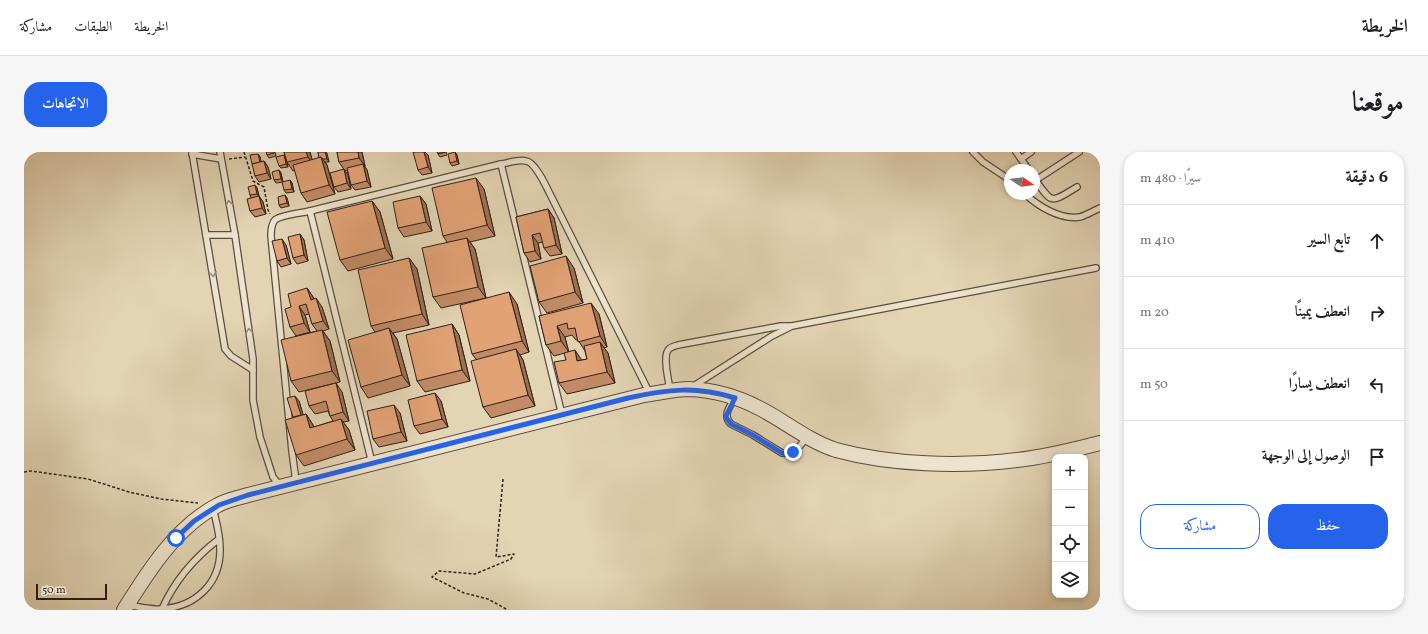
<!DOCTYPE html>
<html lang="ar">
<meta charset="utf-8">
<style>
body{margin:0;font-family:Vollkorn,Amiri,serif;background:#f6f6f6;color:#202124;direction:rtl}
.controls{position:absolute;right:12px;bottom:12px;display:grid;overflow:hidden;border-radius:8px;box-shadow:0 2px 6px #0003}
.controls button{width:36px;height:36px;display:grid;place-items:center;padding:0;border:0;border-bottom:1px solid #e0e0e0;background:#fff;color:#202124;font:20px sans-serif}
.compass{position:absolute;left:980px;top:12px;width:36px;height:36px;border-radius:50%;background:#fff;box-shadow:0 2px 6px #0003;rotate:103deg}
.scale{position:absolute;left:12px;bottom:10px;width:71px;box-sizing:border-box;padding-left:4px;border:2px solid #2e2018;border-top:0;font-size:11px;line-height:14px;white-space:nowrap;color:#2e2018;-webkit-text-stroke:3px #ede3ce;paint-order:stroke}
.stop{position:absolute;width:12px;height:12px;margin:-9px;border:3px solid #2563eb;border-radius:50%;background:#fff}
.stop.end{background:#2563eb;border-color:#fff;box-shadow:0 1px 4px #0008}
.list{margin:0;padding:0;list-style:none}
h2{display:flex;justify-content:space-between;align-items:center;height:52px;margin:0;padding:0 16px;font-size:17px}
h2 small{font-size:13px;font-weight:400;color:#757577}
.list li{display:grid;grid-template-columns:26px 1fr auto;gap:12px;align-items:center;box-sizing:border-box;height:72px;padding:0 16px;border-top:1px solid #e0e0e0}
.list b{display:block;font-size:15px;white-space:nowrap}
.list em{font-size:13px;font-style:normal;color:#757577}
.actions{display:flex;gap:8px;padding:12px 16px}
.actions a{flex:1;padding:9px 0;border:1px solid #2563eb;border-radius:16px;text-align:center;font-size:14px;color:#2563eb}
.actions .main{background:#2563eb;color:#fff}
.icon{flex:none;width:22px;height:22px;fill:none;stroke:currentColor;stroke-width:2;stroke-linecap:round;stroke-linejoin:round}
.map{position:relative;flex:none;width:1076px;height:458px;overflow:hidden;direction:ltr;border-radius:16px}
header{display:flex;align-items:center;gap:24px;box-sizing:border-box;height:56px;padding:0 20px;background:#fff;border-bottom:1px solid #e0e0e0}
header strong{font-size:19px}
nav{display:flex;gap:22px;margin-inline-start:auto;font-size:14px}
.intro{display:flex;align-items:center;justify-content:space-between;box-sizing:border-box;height:96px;padding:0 24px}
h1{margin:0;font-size:28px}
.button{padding:10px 18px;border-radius:16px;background:#2563eb;color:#fff;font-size:14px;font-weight:700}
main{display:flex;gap:24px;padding:0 24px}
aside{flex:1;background:#fff;border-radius:16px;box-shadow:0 2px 6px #0003}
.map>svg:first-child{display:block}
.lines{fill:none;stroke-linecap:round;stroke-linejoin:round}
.service-casing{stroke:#5b4d3f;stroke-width:8}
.tertiary-casing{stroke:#5b4d3f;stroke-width:16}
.path{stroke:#2e2018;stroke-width:1.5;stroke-dasharray:3 2;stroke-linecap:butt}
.service{stroke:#ede3ce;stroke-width:5.5}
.tertiary{stroke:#ede3ce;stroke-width:14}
.wall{fill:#c28b65;stroke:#2e2018;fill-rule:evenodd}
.shaded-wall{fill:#9e7153;stroke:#2e2018}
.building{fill:#e1a276;stroke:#2e2018}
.oneway{stroke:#978b7c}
.route{stroke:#2563eb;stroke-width:5}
</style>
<header>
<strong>الخريطة</strong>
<nav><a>الخريطة</a><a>الطبقات</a><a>مشاركة</a></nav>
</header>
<div class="intro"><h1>موقعنا</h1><a class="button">الاتجاهات</a></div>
<main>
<aside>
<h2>6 دقيقة<small>سيرًا · 480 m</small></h2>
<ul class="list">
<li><svg class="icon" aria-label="ahead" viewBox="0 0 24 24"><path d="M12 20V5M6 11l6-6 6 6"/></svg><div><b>تابع السير</b></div><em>410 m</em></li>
<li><svg class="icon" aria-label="right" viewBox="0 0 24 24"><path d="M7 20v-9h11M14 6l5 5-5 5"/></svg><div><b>انعطف يمينًا</b></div><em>20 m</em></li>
<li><svg class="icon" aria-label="left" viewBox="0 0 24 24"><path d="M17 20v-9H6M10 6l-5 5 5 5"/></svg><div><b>انعطف يسارًا</b></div><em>50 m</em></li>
<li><svg class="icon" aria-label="arrive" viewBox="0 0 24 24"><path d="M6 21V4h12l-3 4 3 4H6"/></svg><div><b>الوصول إلى الوجهة</b></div></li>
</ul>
<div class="actions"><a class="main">حفظ</a><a>مشاركة</a></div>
</aside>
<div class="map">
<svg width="1076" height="458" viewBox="0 0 1076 458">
<rect width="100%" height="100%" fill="#e3d4b4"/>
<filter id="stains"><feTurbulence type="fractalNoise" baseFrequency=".005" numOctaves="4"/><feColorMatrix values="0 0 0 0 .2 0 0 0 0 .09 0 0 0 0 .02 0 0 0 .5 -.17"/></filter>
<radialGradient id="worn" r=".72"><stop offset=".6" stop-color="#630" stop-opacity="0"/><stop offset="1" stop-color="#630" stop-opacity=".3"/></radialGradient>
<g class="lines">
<g class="service-casing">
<g id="service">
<polyline points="168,0 201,197 207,204 229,218"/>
<polyline points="196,0 211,83 229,207 229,248 236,285 249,325 256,334"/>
<polyline points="949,0 959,10 986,28"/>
<polyline points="992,0 1005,18"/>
<polyline points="168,2 197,7"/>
<polyline points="997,7 1007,0"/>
<polyline points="477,12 538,263"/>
<path d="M 1010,26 C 1029,53 1026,51 1053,35"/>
<polyline points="1012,28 1055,0"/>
<path d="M 1001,42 C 1014,54 1036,68 1056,65 C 1063,63 1069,59 1076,56"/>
<polyline points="286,59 348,311"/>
<polyline points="182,83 211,83"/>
<polyline points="668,235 748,184 768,174 1072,116"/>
<path d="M 646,238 C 645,230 638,203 645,197 C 647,195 651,194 654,193 L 746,176 L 757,174 L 767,174"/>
<path d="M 711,246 C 706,254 698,264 707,272 L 729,283 L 758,301 C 771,303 776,294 783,285"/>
<path d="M 272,330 L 268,299 L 247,84 C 247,79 247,72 251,68 C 256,63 278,61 286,59 L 477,12 C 484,11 495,7 502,9 C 511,10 522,34 526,42 L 626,242"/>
<path d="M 104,453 C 115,455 126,458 137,457 C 172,455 197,431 196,396 C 196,382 192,369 189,356"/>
<path d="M 138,457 C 151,428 170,406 195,387"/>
</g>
</g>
<g class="tertiary-casing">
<path id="tertiary" d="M 100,458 C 125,418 152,375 194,353 C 203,348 214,346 224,343 L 620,243 C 635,241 651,237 665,237 C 690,238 714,245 735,256 C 761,269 784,289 812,298 C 867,313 936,315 993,308 C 1021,305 1049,298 1076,291"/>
</g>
<g class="path">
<polyline points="220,0 229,29 240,35 244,58 246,62"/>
<polyline points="205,7 221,5"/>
<polyline points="0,320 7,319 64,327 105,340 137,347 174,351"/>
<polyline points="479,327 472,405 490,402 487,407 451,422 415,419 408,425 440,441 464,447 484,458"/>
</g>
<use href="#service" class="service"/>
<use href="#tertiary" class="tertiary"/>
</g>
<g class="wall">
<polygon points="251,0 252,4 245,6 243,3"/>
<polygon points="260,0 286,0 288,8 295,6 294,0 302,0 305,10 301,10 303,13 311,42 283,50 277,41 271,18 269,19 263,10 264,15 257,16 255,14 260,3 262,6"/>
<polygon points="313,0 338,0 341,14 341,15 343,18 347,35 331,38 327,33 323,18 321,19 315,10"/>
<polygon points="422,0 423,3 416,5 414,2"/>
<polygon points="431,0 433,3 435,12 428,14 426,11"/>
<polygon points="234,2 236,5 237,10 240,9 244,15 247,27 235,30 231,24 229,12"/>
<polygon points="404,3 408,21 398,23 394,18"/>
<polygon points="255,18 257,21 259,30 252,31 250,28"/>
<polygon points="324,23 327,37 314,40 310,35"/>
<polygon points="266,28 268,31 270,40 262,41 260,38"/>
<polygon points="231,33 233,36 235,44 239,50 242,62 231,65 226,59 227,46 226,43"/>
<polygon points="460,37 471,84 446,90 451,97 462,146 417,156 409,145 423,90 419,84"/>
<polygon points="396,44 402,52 408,79 380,85 374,76"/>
<polygon points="263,46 265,54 257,56 255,53"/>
<polygon points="348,49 356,60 369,107 324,119 316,108"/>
<polygon points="524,57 530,66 538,102 526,104 520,96 519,90 514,91 517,107 506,110 500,101 492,65"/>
<polygon points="276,82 280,88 284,109 273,112 269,106"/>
<polygon points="262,93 267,112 257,115 253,109"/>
<polygon points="385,106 393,117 405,173 369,181 373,187 386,234 344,246 337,235 351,180 347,174"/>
<polygon points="550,116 559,151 523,161 515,150"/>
<path d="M 283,136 L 289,145 L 290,147 L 298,155 L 305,177 L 299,179 L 306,189 L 316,230 L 275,240 L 267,229 L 272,184 L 266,175 L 267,155 ZM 285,162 L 288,172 L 293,179 L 272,184 L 286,180 L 281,163 Z"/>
<polygon points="493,152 505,200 496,203 499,208 511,254 467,266 459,255 453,208 448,202"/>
<path d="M 575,162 L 583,195 L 580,196 L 584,201 L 591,231 L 543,242 L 535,231 L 542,208 L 541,201 L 530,204 L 522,193 L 515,164 ZM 548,183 L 552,188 L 554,188 L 561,199 L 563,207 L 558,208 L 544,200 L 541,185 Z"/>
<polygon points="428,172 435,183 446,229 401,240 393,229"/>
<polygon points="318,240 325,269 319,270 325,278 331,298 280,314 272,303 269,266 275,249 279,263 282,262 289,273 290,275 309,269 306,264 304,259 291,262 285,254"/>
<polygon points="417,249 424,275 396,282 390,274"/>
<polygon points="376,261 383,289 355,295 349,287"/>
</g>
<g class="shaded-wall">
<polygon points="282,0 286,0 290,14 284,5"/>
<polygon points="301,0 303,1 305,10 303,7"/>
<polygon points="334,0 338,0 341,14 335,6"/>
<polygon points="400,0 401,0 404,3 408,21 404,15"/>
<polygon points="431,0 433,3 435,12 433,9"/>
<polygon points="234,2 236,5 238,13 236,10"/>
<polygon points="260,3 262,6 264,15 262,12"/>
<polygon points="297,5 303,13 311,42 305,33"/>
<polygon points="240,9 244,15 247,27 243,21"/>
<polygon points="339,12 343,18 347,35 343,29"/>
<polygon points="320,17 324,23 327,37 323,31"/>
<polygon points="255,18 257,21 259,30 257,27"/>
<polygon points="452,26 460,37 471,84 463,73"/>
<polygon points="266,28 268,31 270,40 268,37"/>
<polygon points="231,33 233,36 235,44 233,42"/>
<polygon points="261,43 263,46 265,54 263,51"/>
<polygon points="235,44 239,50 242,62 238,56"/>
<polygon points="396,44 402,52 408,79 402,70"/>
<polygon points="348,49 356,60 369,107 361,96"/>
<polygon points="524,57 530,66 538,102 532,93"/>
<polygon points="276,82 280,88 284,109 280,103"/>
<polygon points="508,83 514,91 517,107 511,99"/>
<polygon points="443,86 451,97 462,146 454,135"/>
<polygon points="258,87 262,93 267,112 263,106"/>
<polygon points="542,104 550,116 559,151 551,140"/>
<polygon points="385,106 393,117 405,173 398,162"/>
<polygon points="283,136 289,145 293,157 287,148"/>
<polygon points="485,140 493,152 505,200 498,189"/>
<polygon points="292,146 298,155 305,177 299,169"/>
<polygon points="567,151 575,162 583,195 576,184"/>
<polygon points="275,154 281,163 286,180 280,171"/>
<polygon points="428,172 435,183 446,229 438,218"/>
<polygon points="533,174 541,185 545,200 537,189"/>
<polygon points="365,176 373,187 386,234 378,223"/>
<polygon points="298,178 306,189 316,230 308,219"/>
<polygon points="576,190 584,201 591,231 583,220"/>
<polygon points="492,197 499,208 511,254 504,243"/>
<polygon points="551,198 559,210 553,209"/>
<polygon points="312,231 318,240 325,269 319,260"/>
<polygon points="411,241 417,249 424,275 418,267"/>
<polygon points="271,244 275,249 281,269 277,263"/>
<polygon points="370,253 376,261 383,289 377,280"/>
<polygon points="282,262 289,273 294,287 286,276"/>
<polygon points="317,267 325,278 331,298 323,287"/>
</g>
<g class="building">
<polygon points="242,0 250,0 250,1 243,3"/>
<polygon points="260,0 282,0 284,5 263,10"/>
<polygon points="294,0 301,0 303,7 299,7 297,5 295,6"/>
<polygon points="313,0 334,0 335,6 315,10"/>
<polygon points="389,0 400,0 404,15 394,18"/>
<polygon points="413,0 421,0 414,2"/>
<polygon points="431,0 433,9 426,11 424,2"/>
<polygon points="234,2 236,10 228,12 226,3"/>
<polygon points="260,3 262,12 255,14 252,5"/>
<polygon points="297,5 305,33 277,41 269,13"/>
<polygon points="240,9 243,21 231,24 228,12"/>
<polygon points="339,12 343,29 327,33 323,16"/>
<polygon points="320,17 323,31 310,35 306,21"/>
<polygon points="255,18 257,27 250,28 248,20"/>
<polygon points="452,26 463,73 419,84 408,36"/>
<polygon points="266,28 268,37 260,38 258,30"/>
<polygon points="231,33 233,42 226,43 224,35"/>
<polygon points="261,43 263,51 255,53 254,45"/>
<polygon points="235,44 238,56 226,59 223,47"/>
<polygon points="396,44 402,70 374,76 369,50"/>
<polygon points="348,49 361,96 316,108 303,60"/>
<polygon points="524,57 532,93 520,96 516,81 508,83 511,99 500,101 492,65"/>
<polygon points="276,82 280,103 269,106 264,85"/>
<polygon points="443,86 454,135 409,145 398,96"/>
<polygon points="258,87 263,106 253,109 248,89"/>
<polygon points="542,104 551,140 515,150 506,114"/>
<polygon points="385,106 398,162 347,174 334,118"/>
<polygon points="283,136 287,148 292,146 299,169 288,172 282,152 275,154 280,171 266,175 261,157 267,155 264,142"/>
<polygon points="485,140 498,189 448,202 436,153"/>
<polygon points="567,151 576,184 554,190 551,176 544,177 543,171 533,174 537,189 522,193 515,164"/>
<polygon points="428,172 438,218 393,229 382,183"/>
<polygon points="365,176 378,223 337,235 324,188"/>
<polygon points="298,178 308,219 267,229 257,188"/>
<polygon points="576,190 583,220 535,231 530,210 542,208 540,201 551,198 553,209 563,207 560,194"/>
<polygon points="492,197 504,243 459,255 447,209"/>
<polygon points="312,231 319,260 306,264 302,249 285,254 281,239"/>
<polygon points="411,241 418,267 390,274 384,248"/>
<polygon points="271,244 277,263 269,265 263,246"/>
<polygon points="370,253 377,280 349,287 343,259"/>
<polygon points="282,262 286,276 317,267 323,287 272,303 261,268"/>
</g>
<defs><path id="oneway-chevron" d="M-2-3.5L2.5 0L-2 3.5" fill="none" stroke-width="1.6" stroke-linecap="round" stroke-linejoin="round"/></defs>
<g class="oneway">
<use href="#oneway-chevron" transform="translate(205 51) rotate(-100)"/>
<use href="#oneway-chevron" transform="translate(189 122) rotate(81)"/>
<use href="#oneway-chevron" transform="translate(225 179) rotate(-98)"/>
</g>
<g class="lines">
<path class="route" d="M 152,386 L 170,369 L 195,353 L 224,343 L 604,246 C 644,237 672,234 711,246 L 702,264 L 703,267 L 707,272 L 729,283 L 758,301 L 763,302 L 769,300"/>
</g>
<rect width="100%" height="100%" filter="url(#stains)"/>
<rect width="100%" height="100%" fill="url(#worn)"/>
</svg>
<div class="controls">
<button>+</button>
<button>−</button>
<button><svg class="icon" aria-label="locate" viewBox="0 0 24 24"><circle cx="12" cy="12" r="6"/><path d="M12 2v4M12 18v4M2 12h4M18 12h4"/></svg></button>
<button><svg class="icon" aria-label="layers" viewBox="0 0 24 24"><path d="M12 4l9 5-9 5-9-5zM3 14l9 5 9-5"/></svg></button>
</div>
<svg class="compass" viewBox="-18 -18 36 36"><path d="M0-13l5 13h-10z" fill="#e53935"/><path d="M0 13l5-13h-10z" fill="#757577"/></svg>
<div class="scale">50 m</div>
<div class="stop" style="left:152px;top:386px"></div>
<div class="stop end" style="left:769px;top:300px"></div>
</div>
</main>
